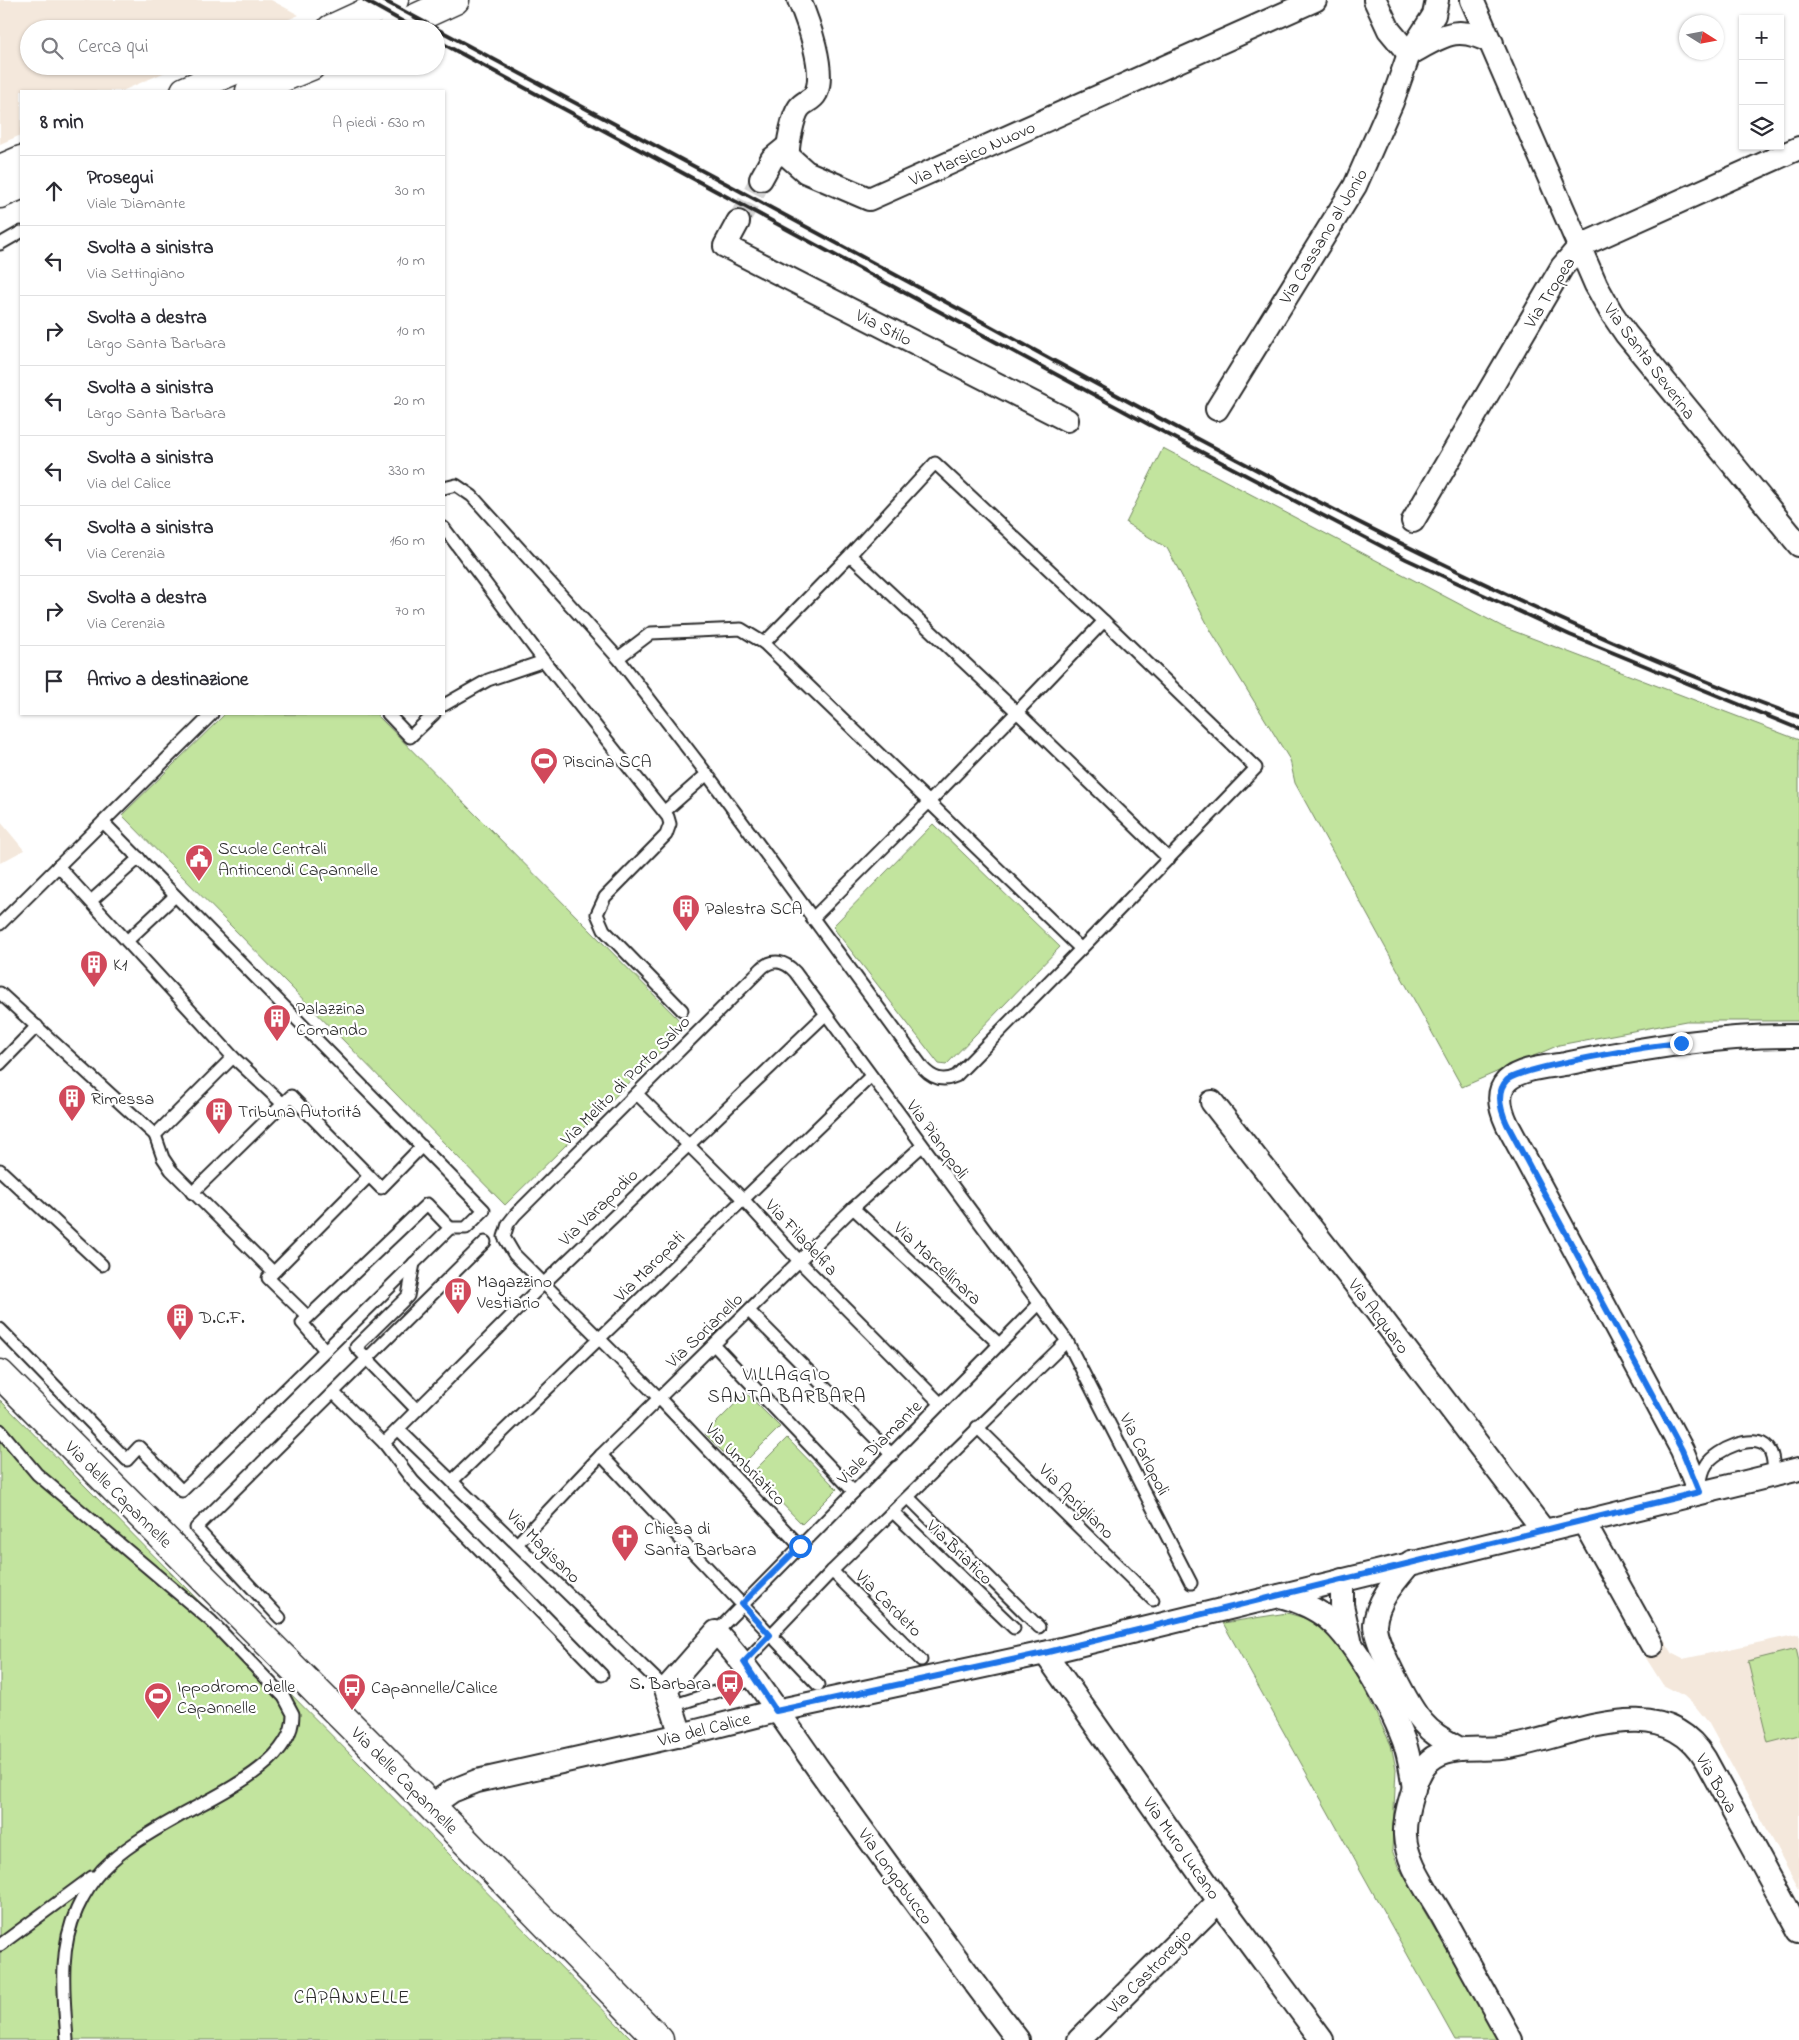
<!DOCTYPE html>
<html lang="it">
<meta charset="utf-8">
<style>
body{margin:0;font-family:"Indie Flower",sans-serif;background:#f2f2f3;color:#2b2b33}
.controls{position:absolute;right:15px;top:15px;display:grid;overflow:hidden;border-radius:0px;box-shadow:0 1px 4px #0004}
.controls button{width:45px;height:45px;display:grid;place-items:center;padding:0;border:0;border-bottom:1px solid #e1e1e2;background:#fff;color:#2b2b33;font:25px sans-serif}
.compass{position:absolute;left:1679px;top:15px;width:45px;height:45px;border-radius:50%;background:#fff;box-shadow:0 1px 4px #0004;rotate:101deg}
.stop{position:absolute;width:15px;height:15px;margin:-11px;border:4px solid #1a73e8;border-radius:50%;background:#fff}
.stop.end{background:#1a73e8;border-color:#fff;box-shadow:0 1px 5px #0008}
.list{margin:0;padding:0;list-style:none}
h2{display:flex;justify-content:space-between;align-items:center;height:65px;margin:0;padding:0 20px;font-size:21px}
h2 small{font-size:16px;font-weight:400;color:#7c7c81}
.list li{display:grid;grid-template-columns:32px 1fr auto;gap:15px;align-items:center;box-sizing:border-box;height:70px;padding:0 20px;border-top:1px solid #e1e1e2}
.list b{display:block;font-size:19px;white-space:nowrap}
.list p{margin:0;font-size:16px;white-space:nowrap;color:#7c7c81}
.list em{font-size:16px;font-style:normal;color:#7c7c81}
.icon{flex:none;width:28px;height:28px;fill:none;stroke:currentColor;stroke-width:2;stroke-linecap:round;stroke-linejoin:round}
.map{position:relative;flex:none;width:1799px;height:2040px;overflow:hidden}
.search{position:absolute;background:#fff;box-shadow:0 1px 4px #0004;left:20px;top:20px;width:425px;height:55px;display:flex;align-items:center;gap:12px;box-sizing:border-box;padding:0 18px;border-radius:28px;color:#7c7c81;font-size:19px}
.panel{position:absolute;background:#fff;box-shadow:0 1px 4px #0004;left:20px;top:90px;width:425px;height:625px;border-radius:0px}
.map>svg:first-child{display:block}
.built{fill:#f4e8dc}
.green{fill:#c2e49e;stroke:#768864}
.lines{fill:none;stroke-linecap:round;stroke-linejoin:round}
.street-tunnel{stroke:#d5d5d5;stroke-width:22;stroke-dasharray:22 11;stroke-linecap:butt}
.lane-casing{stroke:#2b2b2b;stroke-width:15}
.street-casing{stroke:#2b2b2b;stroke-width:26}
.secondary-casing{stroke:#2b2b2b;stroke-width:31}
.primary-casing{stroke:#2b2b2b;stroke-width:31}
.lane{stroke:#fff;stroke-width:11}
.street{stroke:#fff;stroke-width:22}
.secondary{stroke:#fff;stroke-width:28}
.primary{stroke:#fff;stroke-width:28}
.rail{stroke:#2b2b2b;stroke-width:4}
.route{stroke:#1a73e8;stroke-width:6}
.labels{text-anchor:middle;stroke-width:4.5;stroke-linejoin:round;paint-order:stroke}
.street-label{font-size:18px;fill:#2b2b2b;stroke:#fff}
.poi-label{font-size:18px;fill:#2b2b2b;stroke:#fff;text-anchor:start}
.neighbourhood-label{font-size:19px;letter-spacing:1px;fill:#2b2b2b;stroke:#fff}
</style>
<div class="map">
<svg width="1799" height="2040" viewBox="0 0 1799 2040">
<rect width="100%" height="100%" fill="#fff"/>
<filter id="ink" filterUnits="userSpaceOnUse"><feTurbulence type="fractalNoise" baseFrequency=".02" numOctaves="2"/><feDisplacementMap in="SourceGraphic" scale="10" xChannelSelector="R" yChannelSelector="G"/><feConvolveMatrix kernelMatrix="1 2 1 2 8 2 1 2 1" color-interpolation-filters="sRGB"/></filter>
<g filter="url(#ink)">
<g class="built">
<polygon points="0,0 271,0 299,15 266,29 29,29 29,66 179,66 122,91 21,91 21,135 0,144"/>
<polygon points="0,821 24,850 0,863"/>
<polygon points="1799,1634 1799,1889 1708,1722 1696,1707 1684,1696 1663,1685 1641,1650 1664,1639 1673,1654 1683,1659"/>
</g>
<g class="green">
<polygon points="1163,448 1503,627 1799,740 1799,1021 1686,1021 1559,1045 1462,1087 1295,783 1290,760 1211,631 1167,548 1126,523"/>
<polygon points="225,714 376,714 686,1027 505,1205 122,815"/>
<polygon points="933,824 1060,947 946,1065 939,1064 835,930 834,925"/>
<polygon points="746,1393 780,1427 739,1468 705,1434"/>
<polygon points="0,1400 633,2040 0,2040"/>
<polygon points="787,1438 837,1489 802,1524 752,1473"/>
<polygon points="1287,1613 1308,1619 1330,1634 1362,1684 1391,1745 1396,1769 1392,1850 1398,1866 1499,2040 1455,2040 1223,1623"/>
<polygon points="1796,1649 1799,1661 1799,1735 1768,1743 1748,1661"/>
</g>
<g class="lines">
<polyline class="street-tunnel" points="738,222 761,179"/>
<g class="lane-casing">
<g id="lane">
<polyline points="0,244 21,232"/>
<polyline points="444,488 456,485 472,496 618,658 707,774 665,811"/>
<polyline points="444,528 544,661 668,817 670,824 666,835 605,897 597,914 604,930 682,1010"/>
<polyline points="850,555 764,643 929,802 1017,712 850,555 935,463 1104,621"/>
<polyline points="618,658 651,633 741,629 764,643"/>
<polyline points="444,705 488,680 544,661"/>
<polyline points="388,714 410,737 434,714"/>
<path d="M 707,774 L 923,1068 C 933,1079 943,1082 956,1076 L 1081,949 L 929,802 L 812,919"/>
<polyline points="103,822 484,1210 466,1228 450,1228"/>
<polyline points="58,866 233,1057 283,1104 291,1096 381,1188 422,1146"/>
<polyline points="91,901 139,858"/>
<polyline points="0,924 212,714"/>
<polyline points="127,941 175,896"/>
<polyline points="1081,949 1256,768 1104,621 1017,712 1169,859"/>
<polyline points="0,993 155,1135 233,1057"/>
<polyline points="0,1064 37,1026"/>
<polyline points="637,1094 742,1198 800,1262 941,1404"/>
<polyline points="155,1135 163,1158 171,1170 273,1272"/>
<polyline points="0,1170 102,1265"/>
<polyline points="192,1193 283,1104"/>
<polyline points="853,1208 999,1344"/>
<polyline points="414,1263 408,1296 356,1347 417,1410"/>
<polyline points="749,1311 892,1455"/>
<polyline points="308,1317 268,1278 369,1176"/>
<polyline points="0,1329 127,1460 139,1447 182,1491 450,1228 427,1204 302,1323 325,1350"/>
<polyline points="714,1345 854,1492"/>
<polyline points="334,1393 384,1443 539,1288 825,1015"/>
<polyline points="977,1427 1153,1600"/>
<polyline points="398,1429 666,1689"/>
<path d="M 0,1430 L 37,1474 L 211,1621 L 284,1697 L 293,1714 C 294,1764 212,1797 176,1818 C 151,1832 122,1849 102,1870 C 92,1881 83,1896 77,1909 C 58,1950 64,1996 67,2040"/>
<polyline points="384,1443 413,1481 602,1675"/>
<polyline points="601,1455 818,1685"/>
<polyline points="452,1481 871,1076"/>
<path d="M 1700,1487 C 1701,1479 1702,1471 1707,1464 C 1716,1450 1754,1432 1768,1448 C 1774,1455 1773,1465 1774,1474"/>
<polyline points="908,1497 1039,1627"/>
<polyline points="893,1512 1014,1628"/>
<polyline points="517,1544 601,1455 853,1208 922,1146"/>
<path d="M 800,1546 L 659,1398 L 514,1254 L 504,1237 L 508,1224 L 515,1215 L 762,968 C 773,958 785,961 795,972 L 1067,1341 L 1191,1583"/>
<polyline points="832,1571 921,1660"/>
<polyline points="280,1618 196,1528 485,1242"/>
<polyline points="716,1632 1040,1303"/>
<polyline points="744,1663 832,1571 1067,1341"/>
<polyline points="672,1706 755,1679"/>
<polyline points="0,1945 92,1877"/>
</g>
</g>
<g class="street-casing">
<g id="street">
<path d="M 799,0 C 808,21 826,71 816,93 C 812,101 804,101 799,108 C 793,116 787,146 788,156 L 806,172 L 869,199 L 1315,0"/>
<polyline points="1375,0 1389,30 1409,54"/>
<polyline points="1472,0 1596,285 1611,312 1626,334 1799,545"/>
<path d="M 1413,52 C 1444,35 1458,24 1492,43"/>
<polyline points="761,179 772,159 788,146"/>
<polyline points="738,222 725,246 1067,420"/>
<polyline points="1217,409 1355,186 1392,102 1409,54 1434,15 1437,0"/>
<polyline points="1413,521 1562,267 1580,246 1799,148"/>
<polyline points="1212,1102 1374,1308 1544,1531"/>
<path d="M 1699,1492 L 1682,1450 L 1507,1124 C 1501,1111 1495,1093 1507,1081 C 1520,1068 1548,1067 1565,1064 C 1642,1048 1720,1035 1799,1036"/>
<polyline points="1583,1521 1652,1645"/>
<path d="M 1411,1562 C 1396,1580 1377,1600 1375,1624 C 1374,1642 1410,1709 1423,1723 C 1433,1735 1446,1741 1460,1749"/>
<polyline points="1342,1580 1342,1605 1350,1640"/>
<path d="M 1280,1596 C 1298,1601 1314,1607 1328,1619 C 1355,1640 1395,1714 1406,1747 C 1410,1761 1412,1775 1414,1789"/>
<polyline points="1045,1653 1219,1901 1322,2040"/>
<path d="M 681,1735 L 666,1689 L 716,1632 C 756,1675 787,1726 822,1774 C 887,1864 951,1953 1018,2040"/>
<polyline points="431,1806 452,1791 477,1781 681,1735 776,1711 1045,1653 1799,1469"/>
<polyline points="1079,2040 1219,1901"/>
<path d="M 1511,2040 C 1488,1998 1464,1956 1441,1914 C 1428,1891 1406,1863 1405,1835 C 1404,1817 1415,1773 1429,1761 C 1449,1742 1484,1752 1509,1747 C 1570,1737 1662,1687 1705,1759 L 1799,1931"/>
</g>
</g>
<g class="secondary-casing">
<polyline id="secondary" points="0,1374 431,1806 659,2040"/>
</g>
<g class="primary-casing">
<g id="primary">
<polyline points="331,29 394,0"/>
<polyline points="392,29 455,0"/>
<polyline points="185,91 244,66"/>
<polyline points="250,91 311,66"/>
<polyline points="0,169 21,160"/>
<polyline points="0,194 21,185"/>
</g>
</g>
<use href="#lane" class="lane"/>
<use href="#street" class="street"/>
<use href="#secondary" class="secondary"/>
<use href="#primary" class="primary"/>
<g class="rail">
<polyline points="364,0 416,29"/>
<path d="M 383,0 C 583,107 782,213 981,321 C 1247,467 1514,612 1799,717"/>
<polyline points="436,40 1148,424 1406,559 1570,635 1799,729"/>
</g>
</g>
</g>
<g class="lines" filter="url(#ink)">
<path class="route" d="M 800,1546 L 742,1604 L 770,1635 L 744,1662 L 776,1711 L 1044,1653 L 1699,1492 L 1682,1450 L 1507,1124 C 1501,1111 1495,1092 1507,1080 C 1523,1067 1654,1045 1681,1043"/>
</g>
<defs>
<g id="stadium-pin" transform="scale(1.4375)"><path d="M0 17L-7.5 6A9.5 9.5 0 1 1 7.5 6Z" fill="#d1495b" stroke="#fff"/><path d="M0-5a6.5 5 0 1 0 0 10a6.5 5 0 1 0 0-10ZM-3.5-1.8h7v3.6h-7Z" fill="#fff"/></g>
<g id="civic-pin" transform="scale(1.4375)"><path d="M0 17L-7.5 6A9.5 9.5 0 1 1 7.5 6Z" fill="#d1495b" stroke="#fff"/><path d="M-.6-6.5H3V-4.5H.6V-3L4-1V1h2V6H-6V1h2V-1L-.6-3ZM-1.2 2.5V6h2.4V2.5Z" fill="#fff"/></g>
<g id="building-pin" transform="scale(1.4375)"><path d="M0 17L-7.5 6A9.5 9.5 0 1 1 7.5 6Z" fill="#d1495b" stroke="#fff"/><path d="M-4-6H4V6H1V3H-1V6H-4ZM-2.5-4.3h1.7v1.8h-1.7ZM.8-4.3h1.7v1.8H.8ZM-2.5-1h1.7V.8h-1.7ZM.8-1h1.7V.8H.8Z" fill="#fff"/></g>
<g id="church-pin" transform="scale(1.4375)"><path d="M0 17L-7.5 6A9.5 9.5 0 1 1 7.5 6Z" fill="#d1495b" stroke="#fff"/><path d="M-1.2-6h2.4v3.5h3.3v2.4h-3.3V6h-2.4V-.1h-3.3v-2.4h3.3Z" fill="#fff"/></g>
<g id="bus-pin" transform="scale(1.4375)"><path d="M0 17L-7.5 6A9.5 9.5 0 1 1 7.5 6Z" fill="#d1495b" stroke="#fff"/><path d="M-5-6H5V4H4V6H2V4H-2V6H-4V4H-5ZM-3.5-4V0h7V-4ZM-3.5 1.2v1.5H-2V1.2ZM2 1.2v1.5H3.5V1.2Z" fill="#fff"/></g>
</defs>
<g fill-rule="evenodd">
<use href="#stadium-pin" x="544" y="761"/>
<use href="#civic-pin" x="199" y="858"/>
<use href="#building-pin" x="686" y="908"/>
<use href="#building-pin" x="94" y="964"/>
<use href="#building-pin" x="277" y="1018"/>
<use href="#building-pin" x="72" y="1098"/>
<use href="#building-pin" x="219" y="1111"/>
<use href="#building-pin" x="458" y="1291"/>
<use href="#building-pin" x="180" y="1317"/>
<use href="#church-pin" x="625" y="1538"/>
<use href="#bus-pin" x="730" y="1683"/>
<use href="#bus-pin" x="352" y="1687"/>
<use href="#stadium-pin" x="158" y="1696"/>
</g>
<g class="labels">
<g class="street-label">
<text transform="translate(972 153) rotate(-24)" y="6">Via Marsico Nuovo</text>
<text transform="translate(1323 236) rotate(-59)" y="6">Via Cassano al Jonio</text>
<text transform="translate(1549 292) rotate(-58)" y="6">Via Tropea</text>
<text transform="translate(884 327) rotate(27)" y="6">Via Stilo</text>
<text transform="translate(1650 361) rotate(53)" y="6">Via Santa Severina</text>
<text transform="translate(625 1080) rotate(-45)" y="6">Via Melito di Porto Salvo</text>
<text transform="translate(938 1139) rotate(54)" y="6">Via Pianopoli</text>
<text transform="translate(598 1207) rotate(-44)" y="6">Via Varapodio</text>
<text transform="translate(802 1237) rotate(47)" y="6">Via Filadelfia</text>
<text transform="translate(938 1263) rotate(43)" y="6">Via Marcellinara</text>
<text transform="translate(649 1266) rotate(-45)" y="6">Via Maropati</text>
<text transform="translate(1379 1316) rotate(53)" y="6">Via Acquaro</text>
<text transform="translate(704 1330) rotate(-44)" y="6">Via Sorianello</text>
<text transform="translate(879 1442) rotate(-45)" y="6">Viale Diamante</text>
<text transform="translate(1145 1454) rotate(63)" y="6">Via Carlopoli</text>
<text transform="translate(746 1464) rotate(46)" y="6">Via Umbriatico</text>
<text transform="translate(119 1494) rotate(45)" y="6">Via delle Capannelle</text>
<text transform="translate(1077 1501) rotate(45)" y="6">Via Aprigliano</text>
<text transform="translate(544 1546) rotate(45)" y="6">Via Magisano</text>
<text transform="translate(960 1552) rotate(44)" y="6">Via Briatico</text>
<text transform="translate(889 1603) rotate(45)" y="6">Via Cardeto</text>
<text transform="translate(704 1729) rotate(-14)" y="6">Via del Calice</text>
<text transform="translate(405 1780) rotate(45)" y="6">Via delle Capannelle</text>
<text transform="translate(1717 1783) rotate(60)" y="6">Via Bova</text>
<text transform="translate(1182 1848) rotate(55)" y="6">Via Muro Lucano</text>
<text transform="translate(896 1876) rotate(54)" y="6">Via Longobucco</text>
<text transform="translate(1149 1971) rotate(-45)" y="6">Via Castroregio</text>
</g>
<g class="poi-label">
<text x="563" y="767">Piscina SCA</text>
<text x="218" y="854">Scuole Centrali<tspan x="218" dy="21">Antincendi Capannelle</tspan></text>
<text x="705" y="914">Palestra SCA</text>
<text x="113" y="970">K1</text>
<text x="296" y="1014">Palazzina<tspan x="296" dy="21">Comando</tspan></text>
<text x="91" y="1104">Rimessa</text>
<text x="238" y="1117">Tribuna Autoritá</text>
<text x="477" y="1287">Magazzino<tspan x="477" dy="21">Vestiario</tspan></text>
<text x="199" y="1323">D.C.F.</text>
<text x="644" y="1534">Chiesa di<tspan x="644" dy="21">Santa Barbara</tspan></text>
<text x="711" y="1689" text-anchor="end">S. Barbara</text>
<text x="177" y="1692">Ippodromo delle<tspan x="177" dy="21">Capannelle</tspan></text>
<text x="371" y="1693">Capannelle/Calice</text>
</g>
<g class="neighbourhood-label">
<text x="787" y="1380">VILLAGGIO<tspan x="787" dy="22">SANTA BARBARA</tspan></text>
<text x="352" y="2003">CAPANNELLE</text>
</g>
</g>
</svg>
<div class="controls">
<button>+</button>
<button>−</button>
<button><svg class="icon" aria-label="layers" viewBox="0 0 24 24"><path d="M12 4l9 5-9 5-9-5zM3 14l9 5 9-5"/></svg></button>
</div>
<svg class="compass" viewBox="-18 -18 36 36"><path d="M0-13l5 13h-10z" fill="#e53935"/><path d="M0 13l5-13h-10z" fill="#7c7c81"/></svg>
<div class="stop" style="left:800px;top:1546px"></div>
<div class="stop end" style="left:1681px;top:1043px"></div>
<div class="search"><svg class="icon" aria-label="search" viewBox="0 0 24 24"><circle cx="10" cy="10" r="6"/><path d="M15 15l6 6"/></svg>Cerca qui</div>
<section class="panel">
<h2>8 min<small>A piedi · 630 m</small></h2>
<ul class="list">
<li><svg class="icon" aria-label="ahead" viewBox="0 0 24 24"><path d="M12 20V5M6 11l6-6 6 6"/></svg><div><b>Prosegui</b><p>Viale Diamante</p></div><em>30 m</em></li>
<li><svg class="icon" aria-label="left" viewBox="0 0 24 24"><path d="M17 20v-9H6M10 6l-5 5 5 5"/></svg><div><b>Svolta a sinistra</b><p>Via Settingiano</p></div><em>10 m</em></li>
<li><svg class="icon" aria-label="right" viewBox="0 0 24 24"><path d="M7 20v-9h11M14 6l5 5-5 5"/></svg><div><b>Svolta a destra</b><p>Largo Santa Barbara</p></div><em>10 m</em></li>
<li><svg class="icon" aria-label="left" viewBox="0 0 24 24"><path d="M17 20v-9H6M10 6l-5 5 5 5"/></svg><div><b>Svolta a sinistra</b><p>Largo Santa Barbara</p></div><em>20 m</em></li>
<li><svg class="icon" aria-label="left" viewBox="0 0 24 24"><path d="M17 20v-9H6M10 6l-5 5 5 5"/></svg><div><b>Svolta a sinistra</b><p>Via del Calice</p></div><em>330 m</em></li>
<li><svg class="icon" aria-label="left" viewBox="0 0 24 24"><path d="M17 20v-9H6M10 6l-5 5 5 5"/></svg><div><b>Svolta a sinistra</b><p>Via Cerenzia</p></div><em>160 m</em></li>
<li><svg class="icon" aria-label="right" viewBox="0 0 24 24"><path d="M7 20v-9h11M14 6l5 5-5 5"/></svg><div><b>Svolta a destra</b><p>Via Cerenzia</p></div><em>70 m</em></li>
<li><svg class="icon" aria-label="arrive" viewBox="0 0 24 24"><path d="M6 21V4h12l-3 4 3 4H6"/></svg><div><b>Arrivo a destinazione</b></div></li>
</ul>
</section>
</div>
